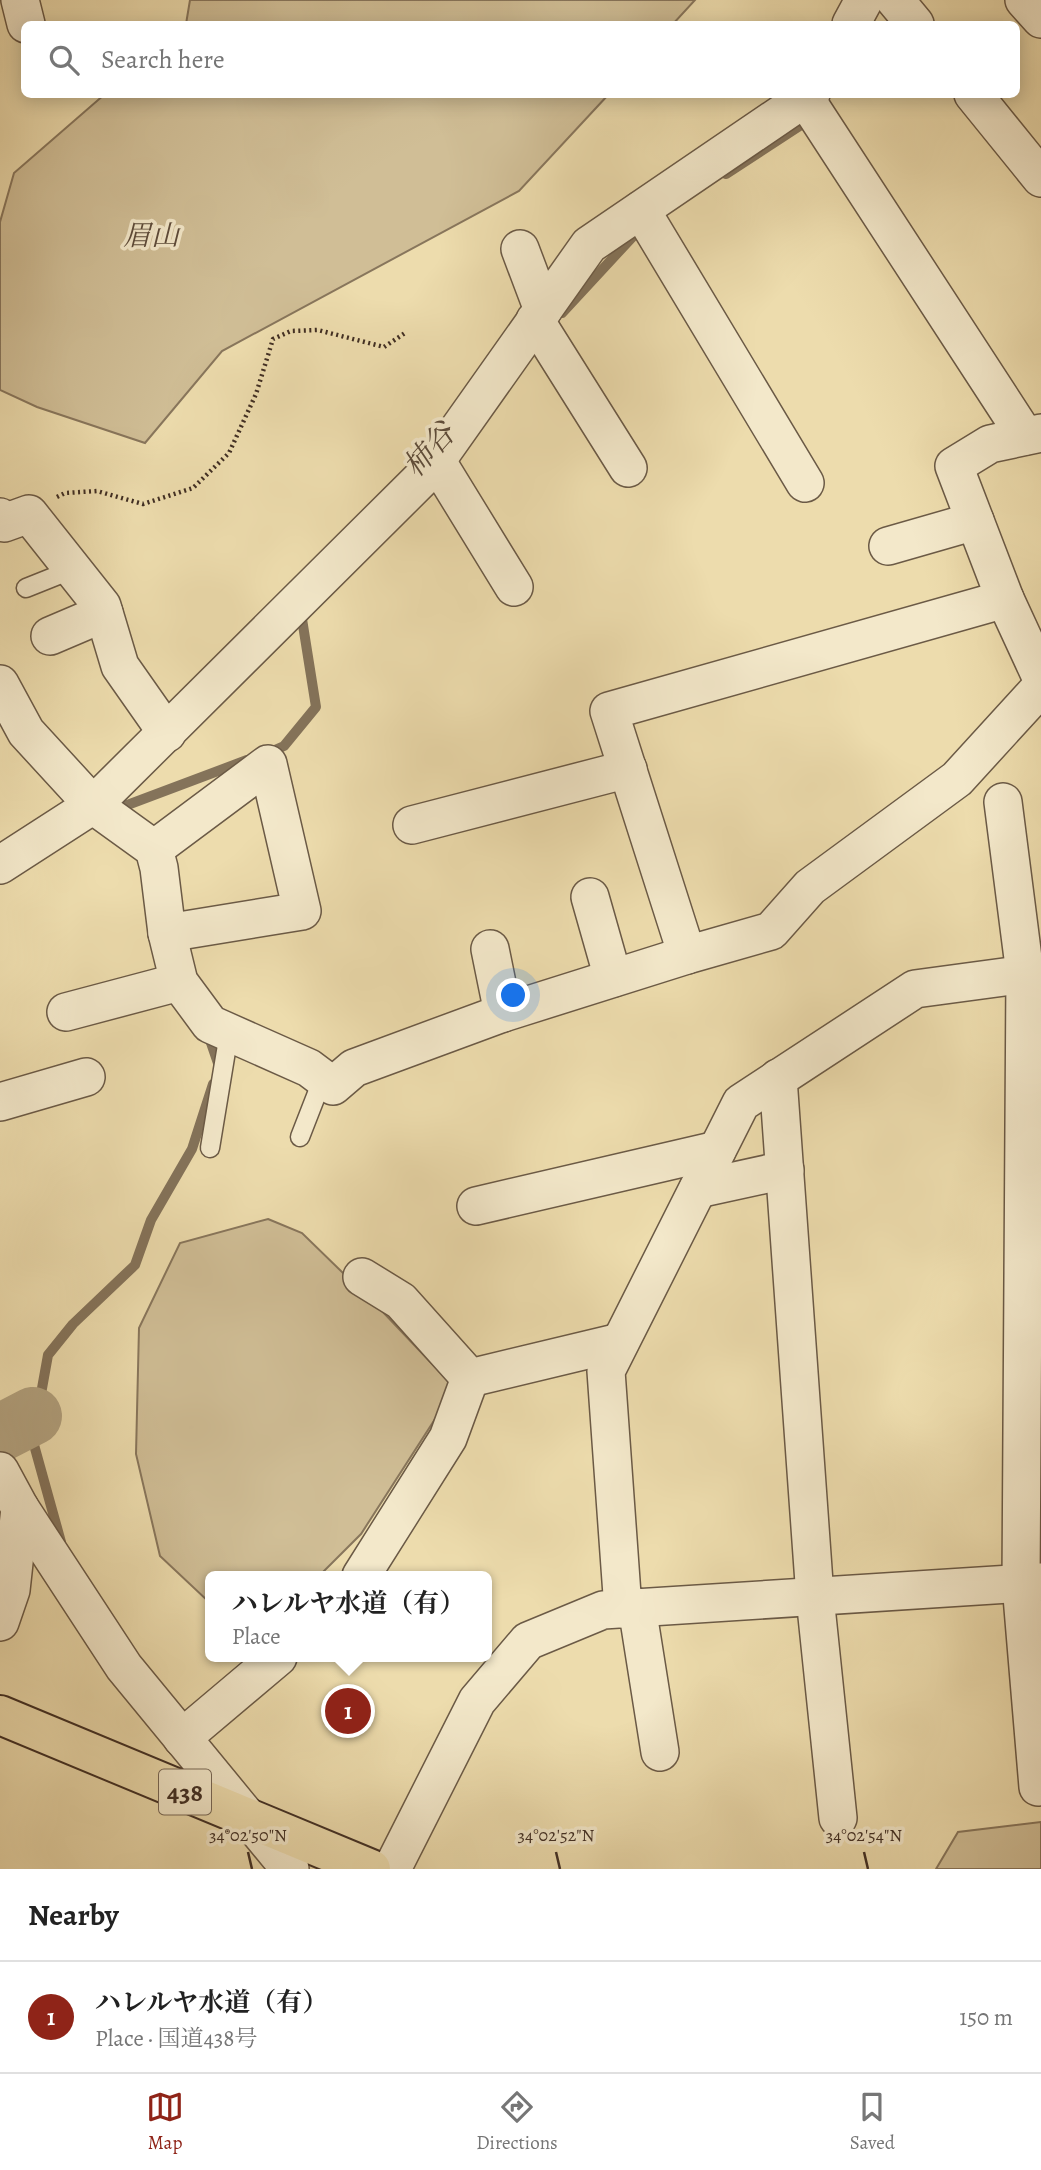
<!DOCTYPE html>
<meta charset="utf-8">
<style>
body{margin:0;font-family:Alegreya,"Noto Serif JP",serif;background:#f6f6f6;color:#222}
.you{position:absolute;left:514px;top:996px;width:24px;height:24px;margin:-18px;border:5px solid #fff;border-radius:50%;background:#1a73e8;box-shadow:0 0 0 10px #1a73e833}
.badge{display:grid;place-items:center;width:46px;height:46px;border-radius:50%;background:#8f2418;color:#fff;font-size:23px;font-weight:700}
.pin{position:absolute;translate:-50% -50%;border:4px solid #fff;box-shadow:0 2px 7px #0006}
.popup{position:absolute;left:205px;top:1571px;width:287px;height:91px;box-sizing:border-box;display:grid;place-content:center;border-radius:10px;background:#fff;filter:drop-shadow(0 2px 5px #0005);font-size:23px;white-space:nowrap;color:#767676}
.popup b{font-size:26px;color:#222}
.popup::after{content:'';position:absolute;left:50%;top:100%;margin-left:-14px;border:14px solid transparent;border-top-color:#fff}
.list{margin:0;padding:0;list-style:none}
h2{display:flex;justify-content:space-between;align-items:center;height:91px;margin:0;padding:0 28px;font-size:30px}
h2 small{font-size:23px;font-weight:400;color:#767676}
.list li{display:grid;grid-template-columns:46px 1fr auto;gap:21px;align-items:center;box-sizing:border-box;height:112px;padding:0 28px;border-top:2px solid #e0e0e0}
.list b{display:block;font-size:26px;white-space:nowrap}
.list p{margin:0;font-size:23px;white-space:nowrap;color:#767676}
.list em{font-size:23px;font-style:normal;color:#767676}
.icon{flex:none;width:38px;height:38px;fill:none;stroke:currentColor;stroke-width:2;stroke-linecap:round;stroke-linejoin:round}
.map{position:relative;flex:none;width:1041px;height:1869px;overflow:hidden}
.search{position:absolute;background:#fff;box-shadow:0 4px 18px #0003;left:21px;right:21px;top:21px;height:77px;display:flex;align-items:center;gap:18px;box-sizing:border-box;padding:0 24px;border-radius:10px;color:#767676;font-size:26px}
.sheet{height:203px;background:#fff}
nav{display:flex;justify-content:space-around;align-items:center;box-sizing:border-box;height:98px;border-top:2px solid #e0e0e0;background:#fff;font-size:19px;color:#767676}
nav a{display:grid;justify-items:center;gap:4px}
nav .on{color:#8f2418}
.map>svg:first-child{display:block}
.green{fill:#d0be96;stroke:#88765c;stroke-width:2}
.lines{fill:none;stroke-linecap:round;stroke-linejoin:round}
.stream{stroke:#84735a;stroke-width:10}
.river{stroke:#b2a17e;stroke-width:58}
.service-casing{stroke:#6b5a46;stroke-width:21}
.minor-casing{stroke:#6b5a46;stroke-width:40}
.trunk-casing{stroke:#402e23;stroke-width:42}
.path{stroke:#402e23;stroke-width:4.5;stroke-dasharray:2 3.5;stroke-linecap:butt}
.service{stroke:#f3e8ca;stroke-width:18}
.minor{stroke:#f3e8ca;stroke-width:37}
.trunk{stroke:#eddcad;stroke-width:38}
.ticks{fill:none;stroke:#402e23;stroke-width:2.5}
.labels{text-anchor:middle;stroke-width:7;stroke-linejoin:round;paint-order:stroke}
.shield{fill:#f3e8ca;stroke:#766655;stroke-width:2}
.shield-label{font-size:26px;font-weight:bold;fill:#402e23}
.park-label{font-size:28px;font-style:italic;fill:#5d4b3a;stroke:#f3e8ca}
.water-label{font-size:30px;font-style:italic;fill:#5c4b3a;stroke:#f3e8ca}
.ticks-label{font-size:18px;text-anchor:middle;fill:#402e23;stroke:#f3e8ca;stroke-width:7;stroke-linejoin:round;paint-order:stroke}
</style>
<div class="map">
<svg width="1041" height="1869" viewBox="0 0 1041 1869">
<rect width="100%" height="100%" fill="#eddcad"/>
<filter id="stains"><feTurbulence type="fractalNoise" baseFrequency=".00286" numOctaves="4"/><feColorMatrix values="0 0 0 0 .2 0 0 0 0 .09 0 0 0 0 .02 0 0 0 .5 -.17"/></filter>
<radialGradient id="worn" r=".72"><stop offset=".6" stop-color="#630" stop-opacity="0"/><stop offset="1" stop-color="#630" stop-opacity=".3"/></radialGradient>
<g class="green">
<polygon points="190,0 695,0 673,24 186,24"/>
<polygon points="105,94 608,94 608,95 519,191 222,351 145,443 37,407 0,390 0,222 14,173"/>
<polygon points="268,1219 302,1233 381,1310 455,1388 361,1534 319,1576 210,1576 210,1603 160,1556 136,1454 139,1328 180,1243"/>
<polygon points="1041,1822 1041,1869 936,1869 958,1832"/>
</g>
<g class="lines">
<g class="stream">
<polyline points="726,174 801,125 807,116"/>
<polyline points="562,313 637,232"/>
<polyline points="268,753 284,746 316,707 302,619 306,614"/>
<polyline points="114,810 247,760"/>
<polyline points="208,1034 219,1066"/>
<polyline points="61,1542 31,1434 33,1416 39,1405 48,1355 73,1324 135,1265 151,1220 192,1149 213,1084"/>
</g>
<polyline class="river" points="0,1433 33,1416"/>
<g class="service-casing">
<g id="service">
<polyline points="26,588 61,574 69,565"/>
<polyline points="300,1137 323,1078"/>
<polyline points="210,1148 229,1033"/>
</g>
</g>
<g class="minor-casing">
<g id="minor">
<polyline points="20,0 26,24"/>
<polyline points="895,0 915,24"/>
<polyline points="1024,0 1041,19"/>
<polyline points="851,24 864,0"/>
<polyline points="973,94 1041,178"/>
<polyline points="805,98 1025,436"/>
<polyline points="641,210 805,483"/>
<polyline points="520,249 543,310"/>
<polyline points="535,320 628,468"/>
<polyline points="1041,433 990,444 954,466 1005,599 1041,677"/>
<polyline points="436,460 514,587"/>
<polyline points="0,517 4,523 29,514 102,606 120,666 167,733"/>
<polyline points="888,546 975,521"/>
<polyline points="1005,599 609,711 687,955 771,931 810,887 957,779 1041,687"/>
<polyline points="50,636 104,613"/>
<polyline points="0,684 26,732 93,805 154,849 159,868 167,933 179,982 210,1024 309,1068 333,1086 354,1068 503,1013 687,955"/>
<polyline points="1003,802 1025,974 1021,1584 1038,1787"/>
<polyline points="412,825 628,769"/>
<polyline points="154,849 268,764 302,911 167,933"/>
<polyline points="0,865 93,805 429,471 589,245 811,94"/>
<polyline points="590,897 613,978"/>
<polyline points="490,949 503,1013"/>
<polyline points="66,1012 179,982"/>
<polyline points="778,1078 815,1597 838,1818"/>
<polyline points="0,1102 86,1077"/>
<polyline points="698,1189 785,1170"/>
<polyline points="476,1206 717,1150"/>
<polyline points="362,1277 401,1301 470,1378 620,1342"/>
<polyline points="0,1471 20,1508 11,1590 0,1622"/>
<polyline points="20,1508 124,1667 290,1869"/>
<polyline points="361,1576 448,1438 470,1378"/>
<polyline points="637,1607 660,1752"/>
<polyline points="623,1609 606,1371 741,1103 915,989 1041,972"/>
<polyline points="182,1738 278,1657"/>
<polyline points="392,1869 477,1701 528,1641 603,1610 1041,1582"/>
</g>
</g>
<g class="trunk-casing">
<polyline id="trunk" points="0,1715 371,1869"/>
</g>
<polyline class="path" points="57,497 65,493 97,491 143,504 193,488 229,453 256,394 273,339 291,331 318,330 384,347 405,333"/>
<use href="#service" class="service"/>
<use href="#minor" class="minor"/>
<use href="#trunk" class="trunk"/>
</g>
<path class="ticks" d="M 248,1852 L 252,1869M 556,1852 L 560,1869M 864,1852 L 868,1869"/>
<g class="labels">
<rect class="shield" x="159" y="1769.5" width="52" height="45" rx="5"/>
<g class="shield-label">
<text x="185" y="1801">438</text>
</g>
<g class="park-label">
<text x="151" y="245">眉山</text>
</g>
<g class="water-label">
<text transform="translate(429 450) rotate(-48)" y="10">柿谷</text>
</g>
</g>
<g class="ticks-label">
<text x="248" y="1841">34°02'50"N</text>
<text x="556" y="1841">34°02'52"N</text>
<text x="864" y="1841">34°02'54"N</text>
</g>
<rect width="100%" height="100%" filter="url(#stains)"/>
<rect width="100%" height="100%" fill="url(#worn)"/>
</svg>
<div class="you"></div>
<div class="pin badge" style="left:348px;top:1711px">1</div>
<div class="popup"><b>ハレルヤ水道（有）</b>Place</div>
<div class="search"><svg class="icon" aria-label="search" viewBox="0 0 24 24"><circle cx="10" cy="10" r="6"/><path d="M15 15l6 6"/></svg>Search here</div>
</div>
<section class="sheet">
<h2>Nearby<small></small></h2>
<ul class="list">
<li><span class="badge">1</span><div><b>ハレルヤ水道（有）</b><p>Place · 国道438号</p></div><em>150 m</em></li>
</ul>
</section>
<nav>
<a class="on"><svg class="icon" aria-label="map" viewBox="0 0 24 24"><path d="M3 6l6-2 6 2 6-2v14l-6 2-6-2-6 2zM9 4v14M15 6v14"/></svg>Map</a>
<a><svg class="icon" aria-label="directions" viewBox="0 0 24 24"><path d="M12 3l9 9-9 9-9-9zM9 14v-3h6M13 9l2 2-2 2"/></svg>Directions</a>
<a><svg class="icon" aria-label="saved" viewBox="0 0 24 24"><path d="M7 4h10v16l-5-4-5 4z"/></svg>Saved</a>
</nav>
